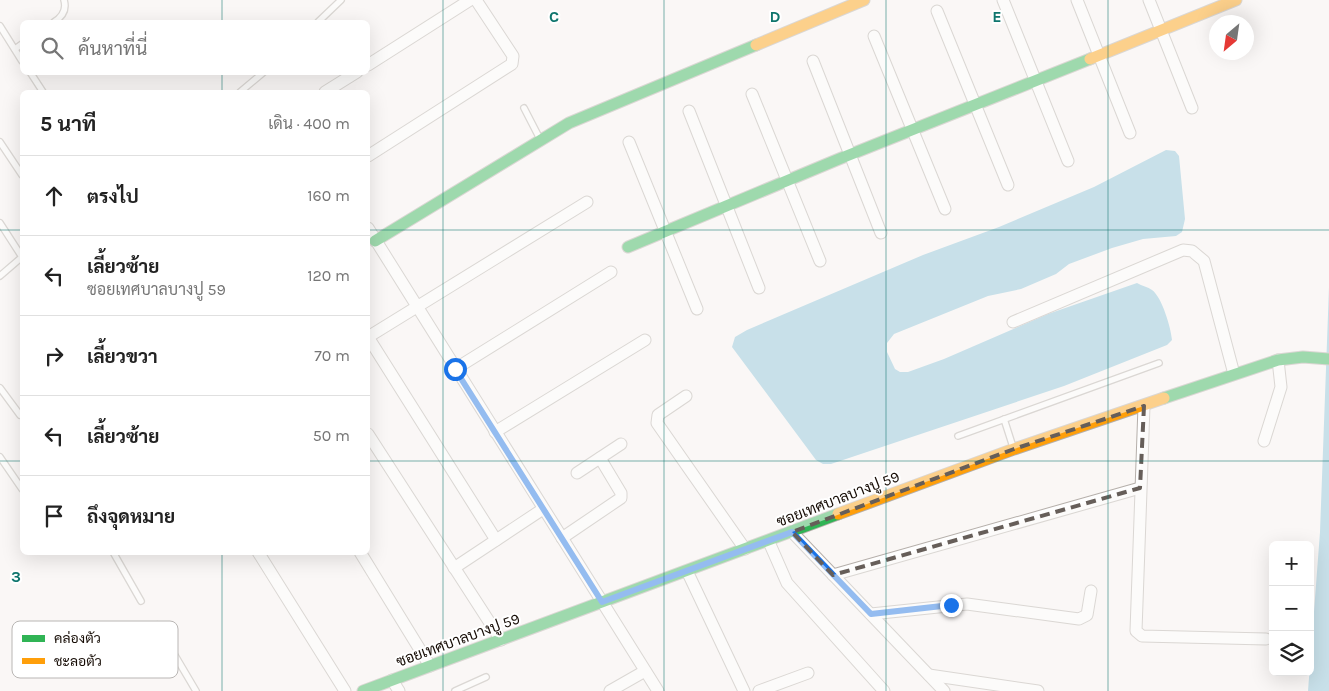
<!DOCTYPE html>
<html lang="th">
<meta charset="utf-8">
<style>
body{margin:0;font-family:Karla,Sarabun,sans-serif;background:#f2f2f2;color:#222}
.controls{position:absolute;right:15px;bottom:15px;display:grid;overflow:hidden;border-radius:8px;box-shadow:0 5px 20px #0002}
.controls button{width:45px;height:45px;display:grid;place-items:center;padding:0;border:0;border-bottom:1px solid #e0e0e0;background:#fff;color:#222;font:25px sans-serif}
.compass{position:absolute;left:1209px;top:15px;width:45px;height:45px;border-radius:50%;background:#fff;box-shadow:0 5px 20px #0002;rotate:209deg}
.stop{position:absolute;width:15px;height:15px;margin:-11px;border:4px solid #1a73e8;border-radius:50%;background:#fff}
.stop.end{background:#1a73e8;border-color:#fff;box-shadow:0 1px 5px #0008}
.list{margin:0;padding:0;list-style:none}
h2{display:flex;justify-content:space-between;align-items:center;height:65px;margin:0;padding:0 20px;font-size:21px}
h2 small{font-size:16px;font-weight:400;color:#767676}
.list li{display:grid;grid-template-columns:32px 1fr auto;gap:15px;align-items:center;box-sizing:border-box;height:80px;padding:0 20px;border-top:1px solid #e0e0e0}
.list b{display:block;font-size:19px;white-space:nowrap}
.list p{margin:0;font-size:16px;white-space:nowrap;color:#767676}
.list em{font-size:16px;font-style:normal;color:#767676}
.icon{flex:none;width:28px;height:28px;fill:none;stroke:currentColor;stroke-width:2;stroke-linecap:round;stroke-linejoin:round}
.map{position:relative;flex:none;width:1329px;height:691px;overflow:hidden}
.search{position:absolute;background:#fff;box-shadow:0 5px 20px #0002;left:20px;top:20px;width:350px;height:55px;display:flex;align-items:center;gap:12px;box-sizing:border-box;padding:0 18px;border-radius:8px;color:#767676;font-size:19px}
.panel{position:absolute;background:#fff;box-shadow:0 5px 20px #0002;left:20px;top:90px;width:350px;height:465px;border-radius:8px}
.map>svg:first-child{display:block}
.water{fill:#8cc3da}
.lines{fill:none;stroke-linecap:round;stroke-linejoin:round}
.lane-casing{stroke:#b5afaa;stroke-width:8}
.street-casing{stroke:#b5afaa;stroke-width:13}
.fast-casing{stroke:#b5afaa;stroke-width:13}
.slow-casing{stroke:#b5afaa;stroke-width:13}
.lane{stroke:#fefefe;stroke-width:5.5}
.street{stroke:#fefefe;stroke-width:11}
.fast{stroke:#30b455;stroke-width:11}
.slow{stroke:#ff9f0a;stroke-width:11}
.route{stroke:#1a73e8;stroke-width:6}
.marked{fill:none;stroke:#665e59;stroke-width:4;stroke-dasharray:10 6;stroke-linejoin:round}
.grid{fill:none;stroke:#0f766e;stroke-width:1;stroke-opacity:0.55}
.labels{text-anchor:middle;stroke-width:4;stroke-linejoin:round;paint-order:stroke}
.street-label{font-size:15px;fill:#160c05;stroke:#fff}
.key{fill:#fff;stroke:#b9b6b4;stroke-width:1}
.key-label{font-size:14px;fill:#160c05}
.grid-label{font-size:16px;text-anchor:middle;font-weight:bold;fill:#0f766e;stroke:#fff;stroke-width:4;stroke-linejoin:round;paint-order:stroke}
</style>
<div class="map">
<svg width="1329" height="691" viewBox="0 0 1329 691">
<rect width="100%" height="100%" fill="#faf7f5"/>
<g class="water">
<path d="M 1166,150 L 1175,151 L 1179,156 L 1185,219 L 1182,232 L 1176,236 L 1143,239 L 1112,248 L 1069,264 L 1056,274 L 1021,289 L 988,296 L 894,334 L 887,343 L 887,352 L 895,369 L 900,372 L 908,372 L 944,359 L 1048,314 L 1137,283 C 1142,286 1148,287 1152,290 C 1162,297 1171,328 1172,340 L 1167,345 L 1064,386 L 831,464 L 823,464 L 816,460 L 732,347 L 735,337 L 747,330 L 923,255 L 999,227 L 1094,187 Z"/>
<polygon points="1329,287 1329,691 1308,691 1320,532"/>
</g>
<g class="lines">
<g class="lane-casing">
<g id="lane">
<path d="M 54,22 C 62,17 67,10 64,0"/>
<polyline points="318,22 341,0"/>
<polyline points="0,26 22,61"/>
<polyline points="15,49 22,44"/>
<polyline points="30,72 43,92"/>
<polyline points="240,92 264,72"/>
<polyline points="524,108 540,139"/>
<polyline points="0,142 22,175"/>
<polyline points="0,223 22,257"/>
<polyline points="0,276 22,257"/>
<polyline points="0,388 20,415"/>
<polyline points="1004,419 1013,447"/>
<polyline points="958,436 1159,363"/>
<polyline points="0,457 22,489"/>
<polyline points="113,552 141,601"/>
<polyline points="157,625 196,691"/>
<polyline points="455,691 486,677"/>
</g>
</g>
<g class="street-casing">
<g id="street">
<polyline points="1003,0 1068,161"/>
<polyline points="1077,0 1130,133"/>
<polyline points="1149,0 1192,108"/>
<polyline points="937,11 1008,185"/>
<polyline points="874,36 945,209"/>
<polyline points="813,61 881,233"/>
<polyline points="368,65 470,0"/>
<polyline points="325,92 357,72"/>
<polyline points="752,94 820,261"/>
<polyline points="689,111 759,288"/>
<polyline points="629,142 697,309"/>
<polyline points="368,156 512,64 513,56 476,0"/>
<polyline points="368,228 658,691"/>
<polyline points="1013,322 1183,250 1192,251 1204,261 1234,374"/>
<polyline points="368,337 587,202"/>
<polyline points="368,337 496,540"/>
<polyline points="455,369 611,272"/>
<polyline points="686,396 658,415 657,423 745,549"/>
<polyline points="1144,406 1136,631 1142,636 1266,639"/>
<polyline points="495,432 645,340"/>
<polyline points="368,434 501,640"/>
<polyline points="1264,441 1281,387 1278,360"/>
<polyline points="577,473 621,444"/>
<polyline points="792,532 944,691"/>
<polyline points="562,538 621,498 621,493 600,458"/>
<polyline points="769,542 787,583 884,691"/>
<polyline points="258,552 345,691"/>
<polyline points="360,552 430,666"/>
<polyline points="454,568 543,509"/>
<polyline points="687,571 744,691"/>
<polyline points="833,575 1140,488"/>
<polyline points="871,614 967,604 1079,619 1087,615 1091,591"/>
<polyline points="929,675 1038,691"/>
<polyline points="392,680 399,691"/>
<polyline points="610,691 645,671"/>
<polyline points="759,691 808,673"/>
</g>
</g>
<g class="fast-casing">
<g id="fast">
<polyline points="375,241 569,123 756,45"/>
<polyline points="628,247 839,159 1090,59"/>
<polyline points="1164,398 1278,360 1303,357 1329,359"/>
<polyline points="363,691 838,514"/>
</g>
</g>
<g class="slow-casing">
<g id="slow">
<polyline points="756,45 864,0"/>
<polyline points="1090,59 1236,0"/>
<polyline points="838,514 1014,449 1164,398"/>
</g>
</g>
<use href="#lane" class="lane"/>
<use href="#street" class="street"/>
<use href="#fast" class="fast"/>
<use href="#slow" class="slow"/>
</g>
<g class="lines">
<polyline class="route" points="455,369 602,602 792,532 871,614 951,605"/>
</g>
<path d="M0 0H1329V691H0ZM 1144,406 L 1140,488 L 833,575 L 792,532 L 1014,449 Z" fill="#faf7f5" fill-opacity=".55" fill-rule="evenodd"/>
<path class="marked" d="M 1144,406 L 1140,488 L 833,575 L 792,532 L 1014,449 Z"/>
<path class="grid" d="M 222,0 L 222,22M 443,0 L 443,691M 664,0 L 664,691M 886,0 L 886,691M 1108,0 L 1108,691M 222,72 L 222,92M 0,230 L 22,230M 368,230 L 1329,230M 0,461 L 22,461M 368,461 L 1329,461M 222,552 L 222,691"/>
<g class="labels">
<g class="street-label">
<text transform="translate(838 499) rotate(-21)" y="5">ซอยเทศบาลบางปู 59</text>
<text transform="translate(458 640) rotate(-20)" y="5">ซอยเทศบาลบางปู 59</text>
</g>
</g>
<rect x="12" y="621" width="166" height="57" rx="8" class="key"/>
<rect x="22" y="635" width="23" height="7" fill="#30b455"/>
<rect x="22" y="658" width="23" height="6" fill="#ff9f0a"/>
<g class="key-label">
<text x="54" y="643">คล่องตัว</text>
<text x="54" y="666">ชะลอตัว</text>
</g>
<g class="grid-label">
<text x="554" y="22">C</text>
<text x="775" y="22">D</text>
<text x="997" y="22">E</text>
<text x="16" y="582">3</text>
</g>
</svg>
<div class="controls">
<button>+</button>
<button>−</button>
<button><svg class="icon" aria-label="layers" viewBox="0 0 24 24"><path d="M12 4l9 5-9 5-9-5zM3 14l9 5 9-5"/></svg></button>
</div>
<svg class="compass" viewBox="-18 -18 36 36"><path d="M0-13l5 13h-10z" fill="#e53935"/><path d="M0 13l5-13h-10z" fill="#767676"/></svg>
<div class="stop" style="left:455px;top:369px"></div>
<div class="stop end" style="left:951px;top:605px"></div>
<div class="search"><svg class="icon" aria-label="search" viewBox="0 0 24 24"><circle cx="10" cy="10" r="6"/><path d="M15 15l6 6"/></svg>ค้นหาที่นี่</div>
<section class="panel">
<h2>5 นาที<small>เดิน · 400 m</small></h2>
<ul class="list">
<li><svg class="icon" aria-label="ahead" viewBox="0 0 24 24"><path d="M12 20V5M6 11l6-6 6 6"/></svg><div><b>ตรงไป</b></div><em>160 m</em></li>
<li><svg class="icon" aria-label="left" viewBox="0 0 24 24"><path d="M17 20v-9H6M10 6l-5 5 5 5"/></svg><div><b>เลี้ยวซ้าย</b><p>ซอยเทศบาลบางปู 59</p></div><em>120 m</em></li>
<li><svg class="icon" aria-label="right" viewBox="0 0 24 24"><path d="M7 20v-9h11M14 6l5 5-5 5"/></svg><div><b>เลี้ยวขวา</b></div><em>70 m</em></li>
<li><svg class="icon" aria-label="left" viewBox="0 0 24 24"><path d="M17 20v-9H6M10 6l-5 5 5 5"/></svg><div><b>เลี้ยวซ้าย</b></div><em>50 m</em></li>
<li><svg class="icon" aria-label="arrive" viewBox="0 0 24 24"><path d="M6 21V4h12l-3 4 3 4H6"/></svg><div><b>ถึงจุดหมาย</b></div></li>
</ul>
</section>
</div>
